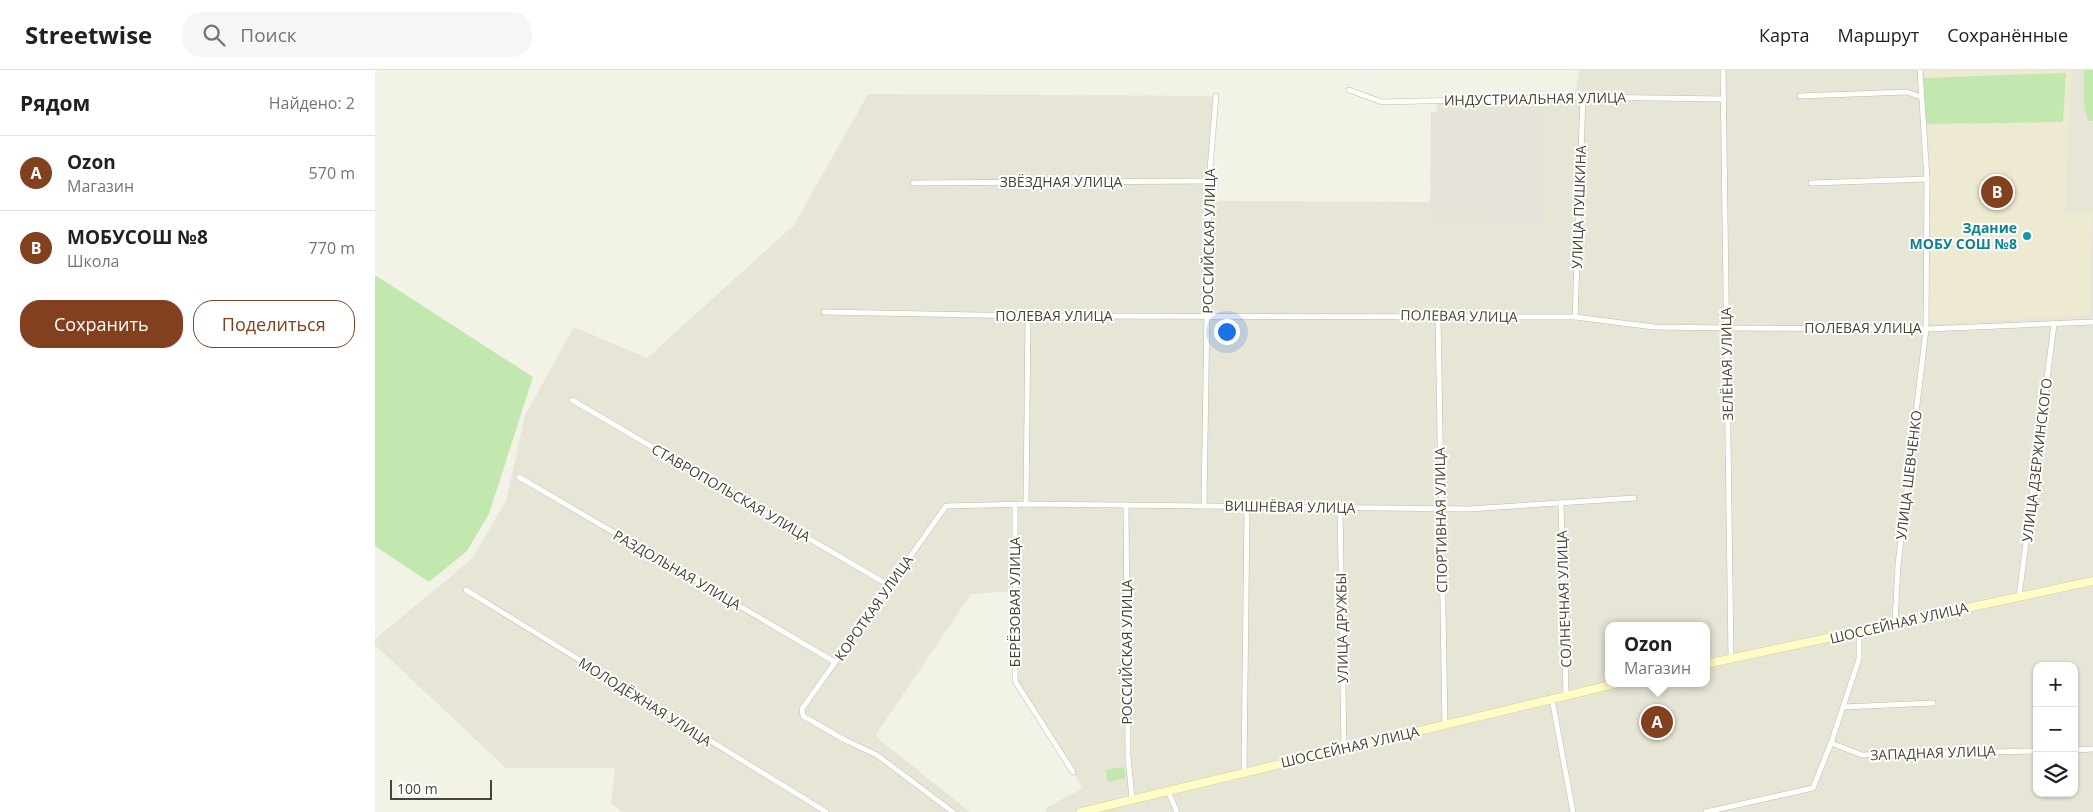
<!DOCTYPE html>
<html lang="ru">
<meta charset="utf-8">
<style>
body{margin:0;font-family:"Open Sans",sans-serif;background:#f6f6f6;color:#202124}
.controls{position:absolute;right:15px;bottom:15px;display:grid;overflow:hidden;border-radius:10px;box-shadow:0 1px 4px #0004}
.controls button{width:45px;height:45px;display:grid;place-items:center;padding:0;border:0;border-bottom:1px solid #e0e0e0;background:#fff;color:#202124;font:25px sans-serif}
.scale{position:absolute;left:15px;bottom:12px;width:102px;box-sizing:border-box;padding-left:5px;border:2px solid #474336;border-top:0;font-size:14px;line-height:18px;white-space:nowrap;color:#474336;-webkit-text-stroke:4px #fff;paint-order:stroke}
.you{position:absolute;left:851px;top:261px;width:18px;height:18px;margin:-12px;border:4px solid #fff;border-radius:50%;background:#1a73e8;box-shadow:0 0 0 8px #1a73e833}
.badge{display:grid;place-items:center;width:32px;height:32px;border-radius:50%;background:#83401e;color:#fff;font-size:16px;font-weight:700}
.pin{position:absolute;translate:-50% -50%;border:2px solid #fff;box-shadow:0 1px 5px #0006}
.popup{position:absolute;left:1230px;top:552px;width:105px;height:65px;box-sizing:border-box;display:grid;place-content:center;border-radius:10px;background:#fff;filter:drop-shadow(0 1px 4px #0005);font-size:16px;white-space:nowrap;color:#757577}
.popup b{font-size:19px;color:#202124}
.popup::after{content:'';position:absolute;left:50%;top:100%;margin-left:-10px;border:10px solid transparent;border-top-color:#fff}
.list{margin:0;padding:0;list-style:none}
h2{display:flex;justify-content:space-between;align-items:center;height:65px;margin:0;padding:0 20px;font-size:21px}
h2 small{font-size:16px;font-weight:400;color:#757577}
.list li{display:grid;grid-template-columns:32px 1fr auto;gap:15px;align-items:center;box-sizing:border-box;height:75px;padding:0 20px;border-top:1px solid #e0e0e0}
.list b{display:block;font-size:19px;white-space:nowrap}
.list p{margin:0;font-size:16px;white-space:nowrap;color:#757577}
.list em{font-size:16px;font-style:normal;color:#757577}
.actions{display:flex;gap:10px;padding:15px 20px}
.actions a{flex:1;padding:11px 0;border:1px solid #83401e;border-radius:20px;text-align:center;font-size:18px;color:#83401e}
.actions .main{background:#83401e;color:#fff}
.icon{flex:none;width:28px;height:28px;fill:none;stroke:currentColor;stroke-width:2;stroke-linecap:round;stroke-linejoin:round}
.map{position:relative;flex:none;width:1718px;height:742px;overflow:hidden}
header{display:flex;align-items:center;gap:30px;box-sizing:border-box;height:70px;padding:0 25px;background:#fff;border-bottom:1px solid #e0e0e0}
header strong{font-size:24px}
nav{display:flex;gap:28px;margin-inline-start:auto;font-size:18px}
.search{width:350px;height:45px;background:#f6f6f6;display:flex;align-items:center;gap:12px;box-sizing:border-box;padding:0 18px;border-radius:20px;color:#757577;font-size:19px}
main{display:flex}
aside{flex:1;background:#fff}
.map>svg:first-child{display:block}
.residential{fill:#e7e5d5;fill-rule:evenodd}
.industrial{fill:#e6e3db}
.education{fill:#edead1}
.green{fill:#c3e8af}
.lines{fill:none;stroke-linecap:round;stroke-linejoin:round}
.minor-casing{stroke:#bfbca9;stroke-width:6}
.secondary-casing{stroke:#d4d096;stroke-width:9}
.minor{stroke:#fff;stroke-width:5}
.secondary{stroke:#fffcc5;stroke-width:8}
.culture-dot{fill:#0f9aa8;stroke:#fff;stroke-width:2}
.labels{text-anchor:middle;stroke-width:4;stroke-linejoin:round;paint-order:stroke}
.street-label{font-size:14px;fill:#474336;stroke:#fff}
.culture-label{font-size:14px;font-weight:bold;fill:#0d838f;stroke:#fff;text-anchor:end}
</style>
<header>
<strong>Streetwise</strong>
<div class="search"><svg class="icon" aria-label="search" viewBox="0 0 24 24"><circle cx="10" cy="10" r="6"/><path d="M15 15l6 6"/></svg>Поиск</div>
<nav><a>Карта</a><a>Маршрут</a><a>Сохранённые</a></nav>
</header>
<main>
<aside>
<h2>Рядом<small>Найдено: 2</small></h2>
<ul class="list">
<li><span class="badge">A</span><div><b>Ozon</b><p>Магазин</p></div><em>570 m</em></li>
<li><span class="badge">B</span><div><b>МОБУСОШ №8</b><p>Школа</p></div><em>770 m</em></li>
</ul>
<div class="actions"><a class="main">Сохранить</a><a>Поделиться</a></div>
</aside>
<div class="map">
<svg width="1718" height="742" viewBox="0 0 1718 742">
<rect width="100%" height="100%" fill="#f3f2e7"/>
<path class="residential" d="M 1204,0 L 1718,0 L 1718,742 L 671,742 L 671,738 L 708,718 L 640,611 L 639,521 L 596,524 L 500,666 L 595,742 L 247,742 L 236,733 L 240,698 L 131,698 L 0,575 L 0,569 L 97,489 L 131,431 L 150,345 L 199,257 L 272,288 L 419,155 L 493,24 L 841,26 L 837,131 L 1059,132 L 1062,29 L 1200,27 ZM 1233,556 L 1331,556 L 1331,613 L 1233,613 ZM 1662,596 L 1699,596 L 1699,723 L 1662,723 Z"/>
<polygon class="industrial" points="1169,37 1169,149 1055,148 1056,42"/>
<polygon class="education" points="1549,0 1696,0 1690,144 1717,142 1714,245 1551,254 1553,103"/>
<g class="green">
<polygon points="1709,0 1718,0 1718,51 1713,51 1709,34"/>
<polygon points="1691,3 1688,52 1549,54 1547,8"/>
<polygon points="0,205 158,307 114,444 92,481 54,512 0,476"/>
<polygon points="749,697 751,708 733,712 730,700"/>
</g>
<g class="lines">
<g class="minor-casing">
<g id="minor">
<polyline points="1348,0 1356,589"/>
<polyline points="974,20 1007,32 1208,27 1348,29"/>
<polyline points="1425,26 1532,22 1546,27"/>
<polyline points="538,113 834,111"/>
<polyline points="1436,113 1552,109"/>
<polyline points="449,242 653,246 1200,247 1279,257 1352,258 1551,259 1718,252"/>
<polyline points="1063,246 1070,655"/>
<polyline points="1200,247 1208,27"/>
<polyline points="197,330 515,516"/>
<polyline points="144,407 460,592"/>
<polyline points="1186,433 1191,625"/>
<polyline points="651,434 653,246"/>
<polyline points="640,435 640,611 698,702"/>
<polyline points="751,435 753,686 757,729"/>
<polyline points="829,436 834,111 841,26"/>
<polyline points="965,437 969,679"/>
<polyline points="91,520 451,742"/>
<polyline points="1644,527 1679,254"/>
<polyline points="1520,552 1523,495 1551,259 1552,109 1545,0"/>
<polyline points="1177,629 1198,742"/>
<polyline points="1468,637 1558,633"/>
<polyline points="1456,673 1487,685 1662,681"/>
<polyline points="1699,680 1718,679"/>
<polyline points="869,702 872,437"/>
<polyline points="793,721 802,742"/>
<polyline points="578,742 502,685 470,670 428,646 427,639 571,436 651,434 1094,439 1259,428"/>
<polyline points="1331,742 1438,718 1456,673 1484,589 1484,563"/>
</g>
</g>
<g class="secondary-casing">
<g id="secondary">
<polyline points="1331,594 1718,511"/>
<polyline points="706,742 1244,613"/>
</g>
</g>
<use href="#minor" class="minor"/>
<use href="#secondary" class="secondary"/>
</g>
<circle class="culture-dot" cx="1652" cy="166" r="5"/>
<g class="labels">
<g class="street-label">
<text transform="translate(1160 29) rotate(-1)" y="5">ИНДУСТРИАЛЬНАЯ УЛИЦА</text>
<text x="686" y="117">ЗВЁЗДНАЯ УЛИЦА</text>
<text transform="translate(1204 137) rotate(-88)" y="5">УЛИЦА ПУШКИНА</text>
<text transform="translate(834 171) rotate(-89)" y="5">РОССИЙСКАЯ УЛИЦА</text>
<text x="679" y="251">ПОЛЕВАЯ УЛИЦА</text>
<text transform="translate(1084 246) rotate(1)" y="5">ПОЛЕВАЯ УЛИЦА</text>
<text x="1488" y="263">ПОЛЕВАЯ УЛИЦА</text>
<text transform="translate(1352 294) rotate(-91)" y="5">ЗЕЛЁНАЯ УЛИЦА</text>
<text transform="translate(1662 390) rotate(-83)" y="5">УЛИЦА ДЗЕРЖИНСКОГО</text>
<text transform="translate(1534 405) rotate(-83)" y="5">УЛИЦА ШЕВЧЕНКО</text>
<text transform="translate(356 423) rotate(30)" y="5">СТАВРОПОЛЬСКАЯ УЛИЦА</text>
<text transform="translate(915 437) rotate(1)" y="5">ВИШНЁВАЯ УЛИЦА</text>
<text transform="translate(1066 450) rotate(-91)" y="5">СПОРТИВНАЯ УЛИЦА</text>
<text transform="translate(302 500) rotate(30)" y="5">РАЗДОЛЬНАЯ УЛИЦА</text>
<text transform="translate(1189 529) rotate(-92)" y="5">СОЛНЕЧНАЯ УЛИЦА</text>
<text transform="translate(640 532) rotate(-90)" y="5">БЕРЁЗОВАЯ УЛИЦА</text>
<text transform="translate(499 538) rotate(-55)" y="5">КОРОТКАЯ УЛИЦА</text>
<text transform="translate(1524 553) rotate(-13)" y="5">ШОССЕЙНАЯ УЛИЦА</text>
<text transform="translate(967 558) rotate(-91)" y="5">УЛИЦА ДРУЖБЫ</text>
<text transform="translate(752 582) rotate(-90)" y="5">РОССИЙСКАЯ УЛИЦА</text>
<text transform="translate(270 632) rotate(32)" y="5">МОЛОДЁЖНАЯ УЛИЦА</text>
<text transform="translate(975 677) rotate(-13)" y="5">ШОССЕЙНАЯ УЛИЦА</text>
<text transform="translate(1558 683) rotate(-2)" y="5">ЗАПАДНАЯ УЛИЦА</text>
</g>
<g class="culture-label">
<text x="1642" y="163">Здание<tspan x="1642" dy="16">МОБУ СОШ №8</tspan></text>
</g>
</g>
</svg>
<div class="controls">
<button>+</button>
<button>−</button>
<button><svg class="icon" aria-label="layers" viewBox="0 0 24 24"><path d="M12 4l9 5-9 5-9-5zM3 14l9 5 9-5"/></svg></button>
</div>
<div class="scale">100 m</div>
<div class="you"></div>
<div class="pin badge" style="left:1282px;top:652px">A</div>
<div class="popup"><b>Ozon</b>Магазин</div>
<div class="pin badge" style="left:1622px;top:122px">B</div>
</div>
</main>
